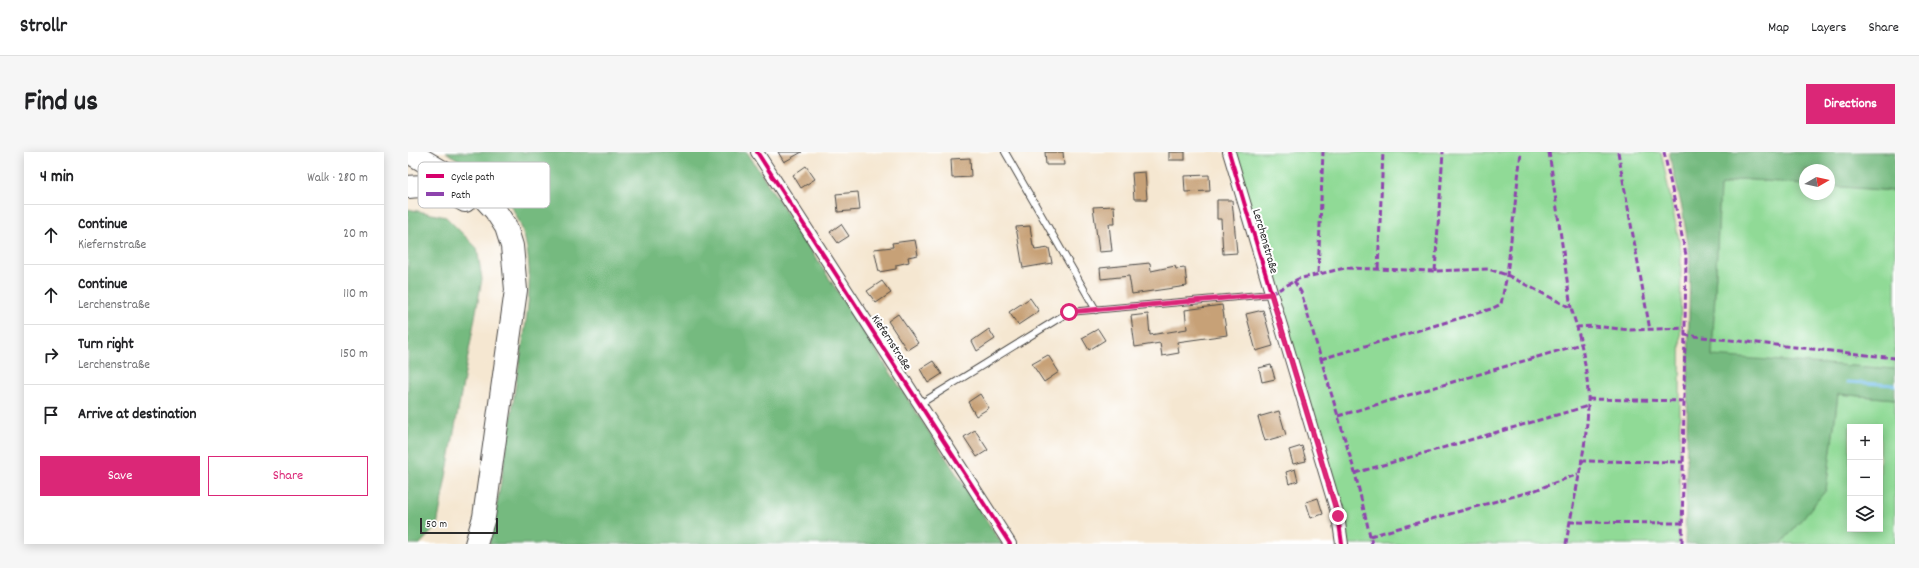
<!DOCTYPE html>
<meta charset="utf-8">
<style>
body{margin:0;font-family:Dekko,sans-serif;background:#f6f6f6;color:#202124}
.controls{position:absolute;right:12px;bottom:12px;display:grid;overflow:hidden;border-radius:0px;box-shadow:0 2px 10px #0003}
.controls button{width:36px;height:36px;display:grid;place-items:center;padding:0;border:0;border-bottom:1px solid #e0e0e0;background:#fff;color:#202124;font:20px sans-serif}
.compass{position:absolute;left:1391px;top:12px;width:36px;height:36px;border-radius:50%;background:#fff;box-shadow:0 2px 10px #0003;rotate:81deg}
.scale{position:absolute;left:12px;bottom:10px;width:78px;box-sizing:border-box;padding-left:4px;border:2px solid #2b2b2b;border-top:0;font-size:11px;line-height:14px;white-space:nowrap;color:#2b2b2b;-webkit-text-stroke:3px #fff;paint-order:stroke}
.stop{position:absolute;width:12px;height:12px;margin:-9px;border:3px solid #db2777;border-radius:50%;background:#fff}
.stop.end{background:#db2777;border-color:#fff;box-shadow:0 1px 4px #0008}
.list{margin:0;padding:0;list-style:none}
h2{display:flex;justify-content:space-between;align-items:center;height:52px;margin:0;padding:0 16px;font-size:17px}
h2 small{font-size:13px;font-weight:400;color:#757577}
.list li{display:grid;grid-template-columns:26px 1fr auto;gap:12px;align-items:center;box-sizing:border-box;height:60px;padding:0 16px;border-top:1px solid #e0e0e0}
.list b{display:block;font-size:15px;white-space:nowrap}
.list p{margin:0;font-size:13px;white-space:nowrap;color:#757577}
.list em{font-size:13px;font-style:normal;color:#757577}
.actions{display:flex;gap:8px;padding:12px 16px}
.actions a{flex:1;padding:9px 0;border:1px solid #db2777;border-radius:0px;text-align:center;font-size:14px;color:#db2777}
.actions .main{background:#db2777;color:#fff}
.icon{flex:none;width:22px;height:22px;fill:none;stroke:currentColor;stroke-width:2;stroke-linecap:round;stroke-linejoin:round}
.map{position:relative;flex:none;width:1487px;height:392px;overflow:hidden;border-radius:0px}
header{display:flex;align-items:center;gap:24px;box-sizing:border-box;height:56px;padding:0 20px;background:#fff;border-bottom:1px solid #e0e0e0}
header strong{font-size:19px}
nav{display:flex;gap:22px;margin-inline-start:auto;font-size:14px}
.intro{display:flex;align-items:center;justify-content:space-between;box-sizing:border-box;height:96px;padding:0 24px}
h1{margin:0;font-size:28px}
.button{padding:10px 18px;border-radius:0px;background:#db2777;color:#fff;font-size:14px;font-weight:700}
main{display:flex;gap:24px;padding:0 24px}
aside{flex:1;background:#fff;border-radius:0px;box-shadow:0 2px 10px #0003}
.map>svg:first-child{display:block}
.green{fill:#90da96;stroke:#5e8260;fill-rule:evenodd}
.forest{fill:#74ba7f;stroke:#507255}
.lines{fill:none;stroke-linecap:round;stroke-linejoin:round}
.stream{stroke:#75bfee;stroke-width:3}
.building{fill:#c7a177}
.lane-casing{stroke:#494744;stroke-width:8}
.street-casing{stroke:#494744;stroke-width:14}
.highway-casing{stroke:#494744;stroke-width:24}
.lane{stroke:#fff;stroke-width:6}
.street{stroke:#fff;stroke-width:12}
.highway{stroke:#fff;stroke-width:22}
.quiet{stroke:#8e44ad;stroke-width:3;stroke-dasharray:6 3;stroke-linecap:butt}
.cycleway-casing{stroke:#fff;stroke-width:6}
.cycleway{stroke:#d6006c;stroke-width:4}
.route{stroke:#db2777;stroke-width:5}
.labels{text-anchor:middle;stroke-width:4;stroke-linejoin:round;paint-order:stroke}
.street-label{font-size:12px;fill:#2b2b2b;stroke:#fff}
.key{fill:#fff;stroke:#bfbfbf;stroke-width:1}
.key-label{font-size:11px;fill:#2b2b2b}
</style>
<header>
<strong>Strollr</strong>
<nav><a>Map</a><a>Layers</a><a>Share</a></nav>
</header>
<div class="intro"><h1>Find us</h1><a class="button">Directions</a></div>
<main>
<aside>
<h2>4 min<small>Walk · 280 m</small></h2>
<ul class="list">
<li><svg class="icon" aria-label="ahead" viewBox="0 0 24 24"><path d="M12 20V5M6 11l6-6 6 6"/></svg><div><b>Continue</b><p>Kiefernstraße</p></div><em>20 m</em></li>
<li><svg class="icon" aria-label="ahead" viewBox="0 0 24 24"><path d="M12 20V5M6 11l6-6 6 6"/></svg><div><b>Continue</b><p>Lerchenstraße</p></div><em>110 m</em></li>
<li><svg class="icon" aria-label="right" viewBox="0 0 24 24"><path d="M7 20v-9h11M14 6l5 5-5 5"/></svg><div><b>Turn right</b><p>Lerchenstraße</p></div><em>150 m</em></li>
<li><svg class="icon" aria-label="arrive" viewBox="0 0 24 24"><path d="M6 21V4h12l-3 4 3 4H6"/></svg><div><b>Arrive at destination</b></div></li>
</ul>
<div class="actions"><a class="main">Save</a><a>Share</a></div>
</aside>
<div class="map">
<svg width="1487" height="392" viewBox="0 0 1487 392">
<rect width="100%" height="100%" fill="#fff"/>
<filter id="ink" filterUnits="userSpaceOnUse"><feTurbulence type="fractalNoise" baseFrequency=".025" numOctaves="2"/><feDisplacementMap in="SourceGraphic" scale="8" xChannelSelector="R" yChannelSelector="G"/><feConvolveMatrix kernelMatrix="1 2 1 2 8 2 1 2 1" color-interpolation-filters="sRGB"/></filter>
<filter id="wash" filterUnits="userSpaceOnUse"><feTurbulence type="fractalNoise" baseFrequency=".012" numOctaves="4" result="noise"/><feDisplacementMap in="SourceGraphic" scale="16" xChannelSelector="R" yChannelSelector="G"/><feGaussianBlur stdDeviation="0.9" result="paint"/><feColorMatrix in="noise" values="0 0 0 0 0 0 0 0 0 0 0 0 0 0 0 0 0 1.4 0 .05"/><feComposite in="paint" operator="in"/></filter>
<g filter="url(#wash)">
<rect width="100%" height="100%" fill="#f5e7d1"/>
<g class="green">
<polygon points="825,0 1253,0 1273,98 1271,392 938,392"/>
<polygon points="1332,27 1397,32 1397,42 1421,42 1421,34 1487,39 1487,217 1304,205 1312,34"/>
<path d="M 1430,242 L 1487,247 L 1487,392 L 1373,392 L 1418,338 ZM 1442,275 L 1472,275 L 1472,377 L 1442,377 Z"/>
</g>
<g class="forest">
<path d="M 38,0 L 339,0 L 594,392 L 81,392 C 92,340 100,289 107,237 C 115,184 133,117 110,67 C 97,37 65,17 38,0 Z"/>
<polygon points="1261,0 1487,0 1487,39 1421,34 1421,18 1397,18 1397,32 1332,27 1312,34 1304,204 1487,217 1487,247 1430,242 1418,338 1373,392 1277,392 1282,105 1274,56"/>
<polygon points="0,57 38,65 69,96 74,127 29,374 12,392 0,392"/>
</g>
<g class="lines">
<polyline class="stream" points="1439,230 1487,233"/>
</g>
<g id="blocks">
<g class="building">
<polygon points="370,0 394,0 376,10"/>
<polygon points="637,0 655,0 656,13 638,13"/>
<rect x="761" y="0" width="16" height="8"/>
<polygon points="562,6 563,25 544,26 543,7"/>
<polygon points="398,14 407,27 393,36 385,23"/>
<polygon points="737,20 739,47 726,47 724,21"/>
<polygon points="801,23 802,39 777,40 776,24"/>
<polygon points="450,40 452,58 430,60 428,42"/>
<polygon points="809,48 824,48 829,101 815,102 813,67 809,67"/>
<polygon points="706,54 707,72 701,72 704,99 691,100 685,55"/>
<polygon points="433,72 441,84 430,91 422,80"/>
<polygon points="622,74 625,94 626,94 627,98 641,96 644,111 615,116 608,75"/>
<polygon points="507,88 510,103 500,105 501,110 488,113 488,117 471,120 466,97 485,95 484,91"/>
<polygon points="742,111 743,119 767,114 768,117 777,116 779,134 724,142 721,124 693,127 692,116"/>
<polygon points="474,129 483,141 468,151 459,139"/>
<polygon points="622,146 631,159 610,173 601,160"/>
<polygon points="814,153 819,183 769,190 771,201 754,204 752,191 727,195 723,164 740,162 742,183 779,177 777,158"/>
<polygon points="855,158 865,194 848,199 838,162"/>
<polygon points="490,162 510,191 499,198 480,169"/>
<polygon points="581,177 587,187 569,199 564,189"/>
<polygon points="690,177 697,188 681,198 674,186"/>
<polygon points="640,203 651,220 636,230 624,212"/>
<polygon points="525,209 534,222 520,231 512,217"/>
<polygon points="863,213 867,227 854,230 851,216"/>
<polygon points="572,242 581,256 568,264 560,250"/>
<polygon points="871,259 878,283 857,289 850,265"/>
<polygon points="567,278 580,298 569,305 556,285"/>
<polygon points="894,294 898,309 885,312 881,298"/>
<polygon points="887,317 890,329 881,332 878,320"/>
<polygon points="910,346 915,362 903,366 898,350"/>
</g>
</g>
</g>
<g filter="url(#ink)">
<use href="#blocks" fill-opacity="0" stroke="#494744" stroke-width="1"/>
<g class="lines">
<g class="lane-casing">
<g id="lane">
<polyline points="597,0 688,158"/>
<polyline points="512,252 661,160 863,142"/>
</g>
</g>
<g class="street-casing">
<g id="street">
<polyline points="349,0 602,392"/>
<polyline points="821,0 930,364 934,392"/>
</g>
</g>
<g class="highway-casing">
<g id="highway">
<polyline points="1,0 73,43 87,58 98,75 104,94 108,138 76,365 68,392"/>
<path d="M 0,35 C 21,32 40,37 57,49"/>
</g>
</g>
<use href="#lane" class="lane"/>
<use href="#street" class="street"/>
<use href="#highway" class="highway"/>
<g class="quiet">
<polyline points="1141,0 1163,156"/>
<polyline points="1210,0 1242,178"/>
<polyline points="1256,0 1278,103 1274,392"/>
<polyline points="970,117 975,0"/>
<polyline points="1027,119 1035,0"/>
<polyline points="910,121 915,0"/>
<polyline points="886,129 893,140 947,321 964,392"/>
<polyline points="863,142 890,127 937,116 1027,119 1080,117 1099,123 1163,156 1169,175 1186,174 1222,178 1277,176"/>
<polyline points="1276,183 1487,206"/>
<polyline points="913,207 1083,157 1093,152 1099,123 1113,0"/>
<polyline points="1180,247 1276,249"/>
<polyline points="930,264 1173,192"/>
<polyline points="1172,309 1275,310"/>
<polyline points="947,321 1180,254"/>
<polyline points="1161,370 1274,371"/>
<polyline points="962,384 1125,339 1170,322"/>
<path d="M 1158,392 C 1165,348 1179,297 1180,253 C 1181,229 1175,198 1169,175"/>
</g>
<g class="cycleway-casing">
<g id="cycleway">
<polyline points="349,0 602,392"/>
<polyline points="821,0 930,364 934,392"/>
</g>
</g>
<use href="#cycleway" class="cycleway"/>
</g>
</g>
<g class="lines" filter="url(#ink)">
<polyline class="route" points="661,160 863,142 930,364"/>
</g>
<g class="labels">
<g class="street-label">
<text transform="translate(858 89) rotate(74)" y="4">Lerchenstraße</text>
<text transform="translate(484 190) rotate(57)" y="4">Kiefernstraße</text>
</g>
</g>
<rect x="10" y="10" width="132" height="46" rx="6" class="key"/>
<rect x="18" y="22" width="18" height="4" fill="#d6006c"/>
<rect x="18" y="40" width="18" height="4" fill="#8e44ad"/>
<g class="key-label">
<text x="43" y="28">Cycle path</text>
<text x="43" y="46">Path</text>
</g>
</svg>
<div class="controls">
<button>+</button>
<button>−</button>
<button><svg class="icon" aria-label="layers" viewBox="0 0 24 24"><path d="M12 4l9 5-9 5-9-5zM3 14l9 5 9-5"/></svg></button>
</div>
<svg class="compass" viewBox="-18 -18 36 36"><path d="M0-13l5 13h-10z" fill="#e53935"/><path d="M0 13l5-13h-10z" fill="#757577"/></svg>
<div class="scale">50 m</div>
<div class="stop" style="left:661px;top:160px"></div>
<div class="stop end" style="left:930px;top:364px"></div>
</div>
</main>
